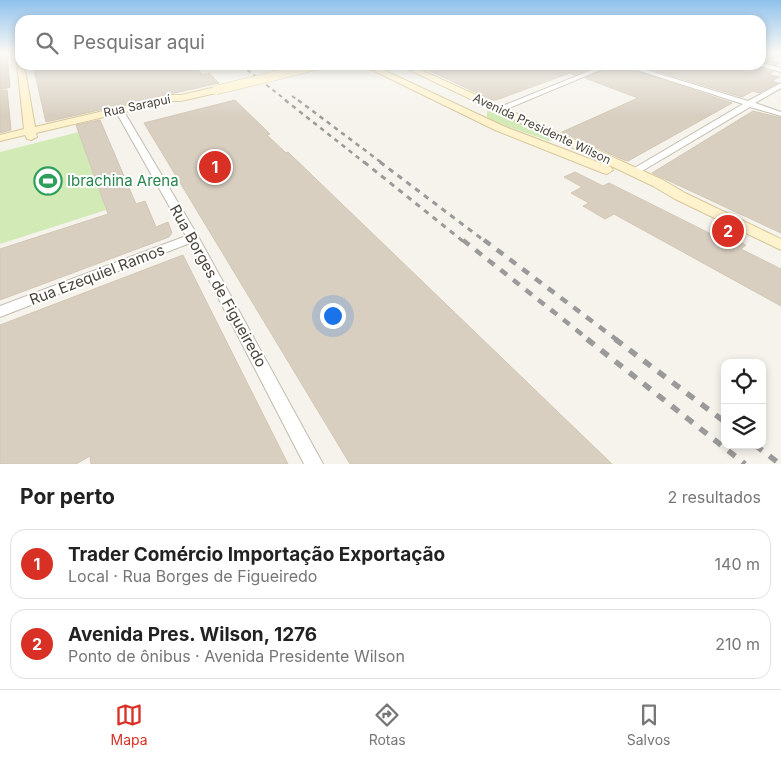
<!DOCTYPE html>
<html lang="pt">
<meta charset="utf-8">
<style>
body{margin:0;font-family:Inter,sans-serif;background:#f2f2f2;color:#222}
.controls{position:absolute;right:15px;bottom:15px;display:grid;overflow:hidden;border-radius:10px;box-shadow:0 2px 8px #0003}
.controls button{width:45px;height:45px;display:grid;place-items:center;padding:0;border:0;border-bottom:1px solid #e0e0e0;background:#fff;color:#222;font:25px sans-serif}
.you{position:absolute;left:332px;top:315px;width:18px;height:18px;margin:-12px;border:4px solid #fff;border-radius:50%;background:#1a73e8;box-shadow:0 0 0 8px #1a73e833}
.badge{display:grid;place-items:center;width:32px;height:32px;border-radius:50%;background:#d93025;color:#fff;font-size:16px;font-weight:700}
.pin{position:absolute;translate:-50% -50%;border:2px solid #fff;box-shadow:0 1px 5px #0006}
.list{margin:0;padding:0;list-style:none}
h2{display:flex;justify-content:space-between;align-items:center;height:65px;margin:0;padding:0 20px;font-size:21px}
h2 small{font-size:16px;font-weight:400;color:#767676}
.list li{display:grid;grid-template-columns:32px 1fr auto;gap:15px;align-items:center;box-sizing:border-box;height:70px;margin:0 10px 10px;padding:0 10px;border:1px solid #e0e0e0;border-radius:15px}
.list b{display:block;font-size:19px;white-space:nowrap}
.list p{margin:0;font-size:16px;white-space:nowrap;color:#767676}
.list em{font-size:16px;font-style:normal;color:#767676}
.icon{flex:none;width:28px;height:28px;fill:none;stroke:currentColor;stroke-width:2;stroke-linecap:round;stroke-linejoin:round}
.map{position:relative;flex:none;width:781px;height:464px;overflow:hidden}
.search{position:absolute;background:#fff;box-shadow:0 2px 8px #0003;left:15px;right:15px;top:15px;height:55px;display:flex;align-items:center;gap:12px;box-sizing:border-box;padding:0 18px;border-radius:15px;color:#767676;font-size:19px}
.sheet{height:225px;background:#fff}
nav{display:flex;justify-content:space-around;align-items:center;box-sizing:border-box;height:70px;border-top:1px solid #e0e0e0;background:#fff;font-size:14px;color:#767676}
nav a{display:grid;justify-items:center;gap:2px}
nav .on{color:#d93025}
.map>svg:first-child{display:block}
.green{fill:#d2eab5}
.building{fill:#d8cfc1;stroke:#d3c7b4}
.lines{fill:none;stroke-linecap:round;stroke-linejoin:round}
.street-casing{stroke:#c2bbae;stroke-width:2}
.secondary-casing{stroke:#d6c79b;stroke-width:2}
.street{fill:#fff;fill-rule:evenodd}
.secondary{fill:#fff3cd;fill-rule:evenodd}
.rail-far4{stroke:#9a9a9a;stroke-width:2;stroke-dasharray:4 4;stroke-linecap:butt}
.rail-far3{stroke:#9a9a9a;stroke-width:2.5;stroke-dasharray:4.5 4.5;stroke-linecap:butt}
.rail-far2{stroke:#9a9a9a;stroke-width:3;stroke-dasharray:5.5 5.5;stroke-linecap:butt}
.rail-far1{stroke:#9a9a9a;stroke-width:4.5;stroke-dasharray:8 8;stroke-linecap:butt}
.rail{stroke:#9a9a9a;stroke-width:5.5;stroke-dasharray:9 9;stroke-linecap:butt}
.secondary-bridge-casing{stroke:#d6c79b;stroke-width:10;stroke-linecap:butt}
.secondary-bridge{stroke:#fff3cd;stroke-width:9}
.labels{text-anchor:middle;stroke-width:4;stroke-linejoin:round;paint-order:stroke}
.far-street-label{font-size:12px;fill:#4b4439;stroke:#fff}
.leisure-label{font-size:15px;fill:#27864d;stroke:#fff;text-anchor:start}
.street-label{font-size:15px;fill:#4b4439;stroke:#fff}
</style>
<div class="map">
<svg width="781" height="464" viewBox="0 0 781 464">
<rect width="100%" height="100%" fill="#f6f3ec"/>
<g class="green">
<polygon points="494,110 554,139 554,140 549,141 487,119 487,111"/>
<polygon points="79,132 106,210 0,244 0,152"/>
</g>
<g class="building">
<polygon points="770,52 781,52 781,54 771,60 780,63 776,65 761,61 761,55"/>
<polygon points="0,56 7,56 10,87 0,90"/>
<polygon points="33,65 193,65 203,75 209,73 219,83 46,122"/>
<polygon points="417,65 599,65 575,75 570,73 496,100 492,100"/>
<polygon points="614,65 619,65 732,103 628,161 624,160 562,132 638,98 585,78"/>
<polygon points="636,65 756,65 759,68 773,72 768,74 779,77 772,81 778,83 759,93 753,91 742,97"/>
<polygon points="7,90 11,130 0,133 0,91"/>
<polygon points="235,100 270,134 267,135 286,153 288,152 612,464 350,464 144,123"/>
<polygon points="753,111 781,118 781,233 652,173"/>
<polygon points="100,120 136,204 145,201 156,227 168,222 172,233 169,237 0,300 0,249 108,214 76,125"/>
<polygon points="575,172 603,186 609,183 713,235 717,231 746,245 741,249 781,269 781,306 614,214 605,219 583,206 589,203 571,193 582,187 564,177"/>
<polygon points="183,255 288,464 91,464 90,456 76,464 0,464 0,325"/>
</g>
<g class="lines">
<g class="street-casing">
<g id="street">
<polygon points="761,63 781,68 781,72 759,66 758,65 761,65"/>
<polygon points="604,65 612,65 502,111 495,109"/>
<polygon points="621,65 630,65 748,101 781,83 781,88 755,103 781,112 781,116 750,107 637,174 631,174 631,170 743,104"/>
<polygon points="116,108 123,110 199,238 323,464 304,464 190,243 0,317 0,306 186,236 115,110"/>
</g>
</g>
<g class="secondary-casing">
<g id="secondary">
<polygon points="17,63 24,65 35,127 172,95 181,95 216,87 221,90 216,93 181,101 172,101 36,133 37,137 31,140 27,139 25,135 0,141 0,135 24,129"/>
<polygon points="362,65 373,65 503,126 611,167 613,170 607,174 603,173 495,130"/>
<polygon points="399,65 410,65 663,180 685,193 781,239 781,250 675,199 653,186"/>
</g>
</g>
<use href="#street" class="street"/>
<use href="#secondary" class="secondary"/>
<g class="rail-far4">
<polyline points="241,65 287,101"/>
<polyline points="292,96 299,101"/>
</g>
<g class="rail-far3">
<polyline points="285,100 365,163"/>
<polyline points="298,100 382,163"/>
</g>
<g class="rail-far2">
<polyline points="364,162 464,242"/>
<polyline points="380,162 486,242"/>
</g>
<g class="rail-far1">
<polyline points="463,240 589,340"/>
<polyline points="484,240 617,340"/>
</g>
<g class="rail">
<polyline points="587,339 745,464"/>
<polyline points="615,339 725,422"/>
<polyline points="755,445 780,464"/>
</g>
<g class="secondary-bridge-casing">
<polyline id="secondary-bridge" points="216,90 319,65"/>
</g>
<use href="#secondary-bridge" class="secondary-bridge"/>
</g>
<linearGradient id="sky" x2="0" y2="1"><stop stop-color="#8fc1ec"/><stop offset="0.45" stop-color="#fbfaf6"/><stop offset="1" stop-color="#fbfaf6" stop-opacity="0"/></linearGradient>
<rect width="781" height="116" fill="url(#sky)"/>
<defs>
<g id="stadium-ring" transform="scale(1.4375)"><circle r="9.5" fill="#fff" stroke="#2e9e5b" stroke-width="1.5"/><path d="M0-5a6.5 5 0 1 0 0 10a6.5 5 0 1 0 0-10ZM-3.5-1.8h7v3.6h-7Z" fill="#2e9e5b"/></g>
</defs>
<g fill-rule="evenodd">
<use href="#stadium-ring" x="48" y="181"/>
</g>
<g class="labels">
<g class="far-street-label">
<text transform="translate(137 106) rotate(-12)" y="4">Rua Sarapuí</text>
<text transform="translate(542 129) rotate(25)" y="4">Avenida Presidente Wilson</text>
</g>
<g class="leisure-label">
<text x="67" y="186">Ibrachina Arena</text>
</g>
<g class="street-label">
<text transform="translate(97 275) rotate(-21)" y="5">Rua Ezequiel Ramos</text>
<text transform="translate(218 286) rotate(61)" y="5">Rua Borges de Figueiredo</text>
</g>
</g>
</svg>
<div class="controls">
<button><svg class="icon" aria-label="locate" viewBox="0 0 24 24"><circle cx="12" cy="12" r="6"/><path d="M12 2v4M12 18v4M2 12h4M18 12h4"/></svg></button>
<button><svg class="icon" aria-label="layers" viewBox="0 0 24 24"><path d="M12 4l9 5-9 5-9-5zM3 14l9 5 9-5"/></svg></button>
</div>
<div class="you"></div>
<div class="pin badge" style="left:215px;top:167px">1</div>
<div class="pin badge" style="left:728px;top:231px">2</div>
<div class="search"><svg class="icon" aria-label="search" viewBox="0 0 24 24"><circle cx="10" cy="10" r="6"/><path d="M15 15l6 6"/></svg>Pesquisar aqui</div>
</div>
<section class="sheet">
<h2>Por perto<small>2 resultados</small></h2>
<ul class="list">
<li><span class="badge">1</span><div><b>Trader Comércio Importação Exportação</b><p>Local · Rua Borges de Figueiredo</p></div><em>140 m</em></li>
<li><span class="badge">2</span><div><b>Avenida Pres. Wilson, 1276</b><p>Ponto de ônibus · Avenida Presidente Wilson</p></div><em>210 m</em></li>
</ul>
</section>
<nav>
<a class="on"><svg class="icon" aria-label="map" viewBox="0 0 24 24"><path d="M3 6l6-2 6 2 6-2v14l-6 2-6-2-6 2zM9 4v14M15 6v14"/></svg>Mapa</a>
<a><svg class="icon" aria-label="directions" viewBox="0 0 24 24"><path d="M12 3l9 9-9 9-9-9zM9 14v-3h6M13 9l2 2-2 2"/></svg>Rotas</a>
<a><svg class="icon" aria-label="saved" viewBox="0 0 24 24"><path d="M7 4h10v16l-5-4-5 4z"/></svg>Salvos</a>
</nav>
